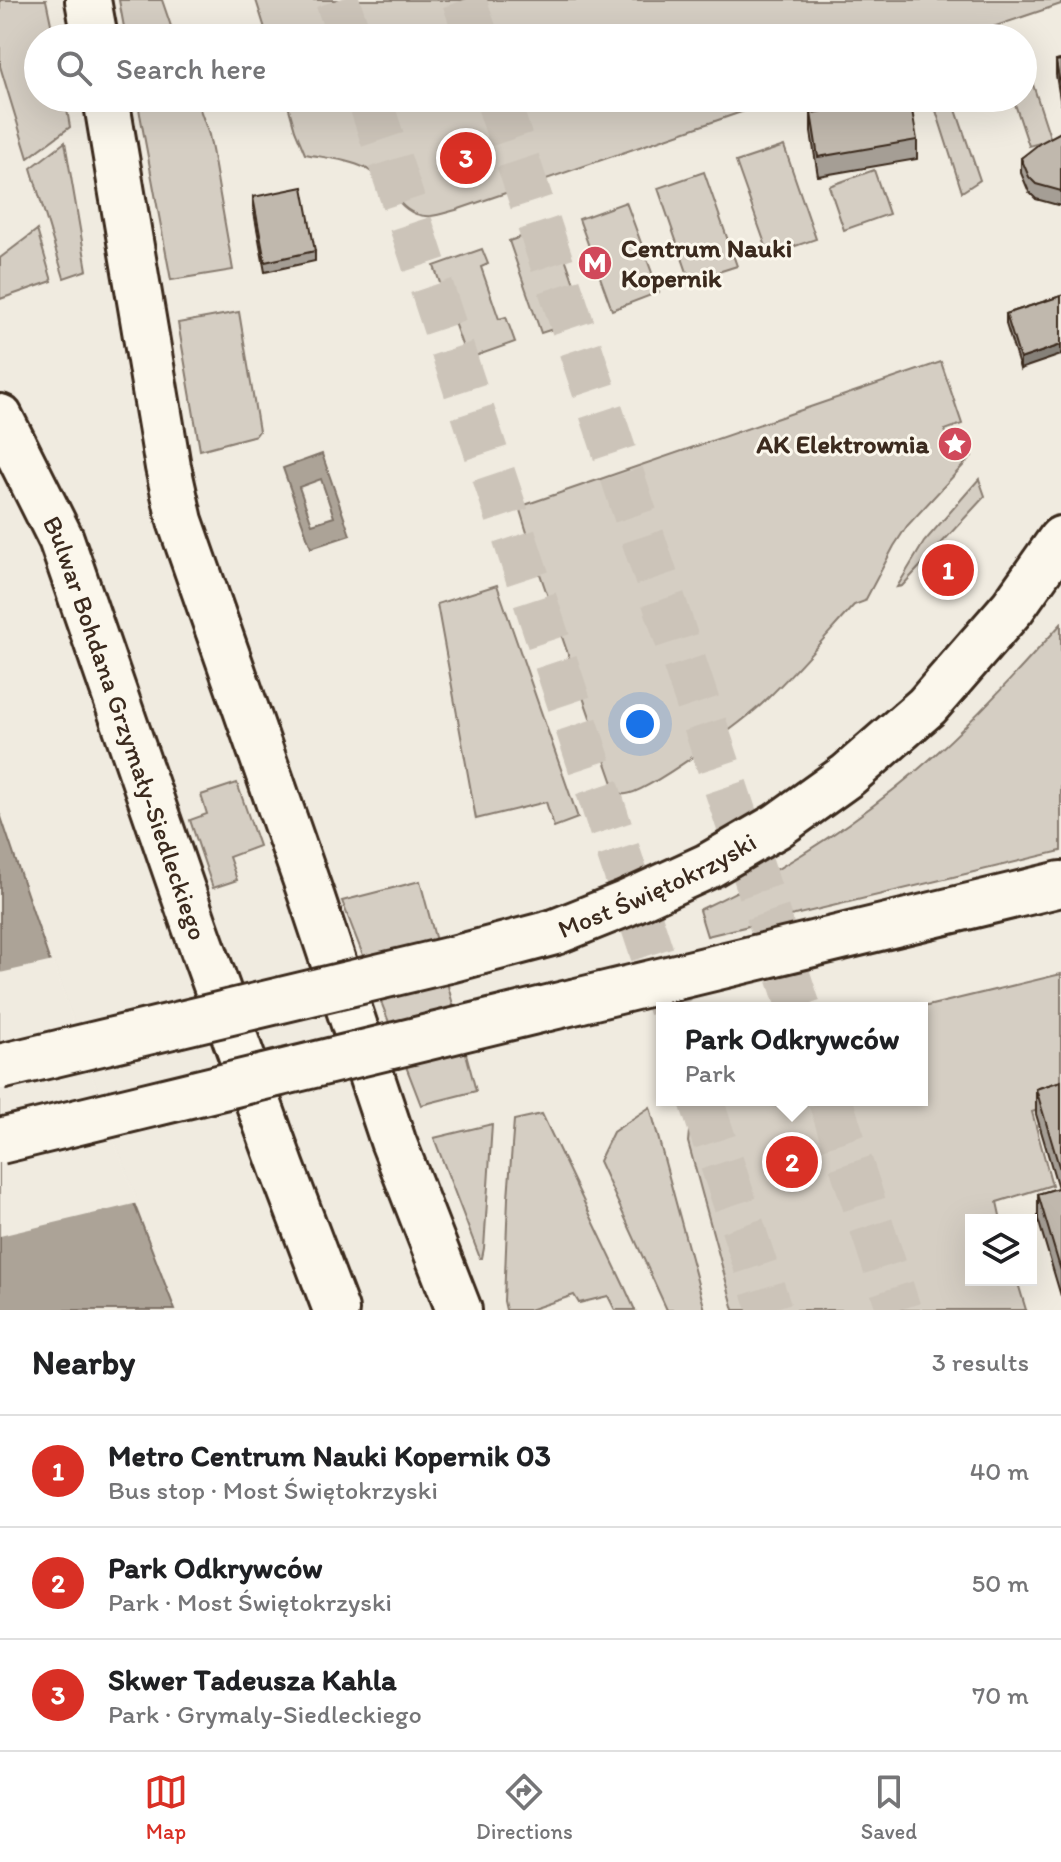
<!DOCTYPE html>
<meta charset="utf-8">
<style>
body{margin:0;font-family:Itim,sans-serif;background:#f6f6f6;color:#202124}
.controls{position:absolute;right:24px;bottom:24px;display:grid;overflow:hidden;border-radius:0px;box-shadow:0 8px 32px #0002}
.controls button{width:72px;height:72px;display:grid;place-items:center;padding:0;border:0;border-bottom:2px solid #e0e0e0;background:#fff;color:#202124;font:40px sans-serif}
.you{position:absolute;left:640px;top:724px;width:28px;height:28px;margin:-20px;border:6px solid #fff;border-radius:50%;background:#1a73e8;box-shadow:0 0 0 12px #1a73e833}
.badge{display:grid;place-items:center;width:52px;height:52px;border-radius:50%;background:#d93025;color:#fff;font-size:26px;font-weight:700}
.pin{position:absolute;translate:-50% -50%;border:4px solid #fff;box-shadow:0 2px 8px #0006}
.popup{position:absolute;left:656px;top:1002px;width:272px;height:104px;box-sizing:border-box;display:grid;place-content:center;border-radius:0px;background:#fff;filter:drop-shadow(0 2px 6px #0005);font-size:26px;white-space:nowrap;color:#757577}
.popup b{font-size:30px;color:#202124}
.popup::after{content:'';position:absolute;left:50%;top:100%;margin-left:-16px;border:16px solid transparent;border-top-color:#fff}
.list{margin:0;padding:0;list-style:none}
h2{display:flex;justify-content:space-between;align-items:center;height:104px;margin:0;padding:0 32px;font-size:34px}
h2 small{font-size:26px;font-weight:400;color:#757577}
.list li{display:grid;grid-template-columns:52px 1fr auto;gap:24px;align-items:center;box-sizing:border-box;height:112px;padding:0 32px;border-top:2px solid #e0e0e0}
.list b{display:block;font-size:30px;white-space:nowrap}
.list p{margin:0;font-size:26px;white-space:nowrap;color:#757577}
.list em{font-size:26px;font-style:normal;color:#757577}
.icon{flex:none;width:44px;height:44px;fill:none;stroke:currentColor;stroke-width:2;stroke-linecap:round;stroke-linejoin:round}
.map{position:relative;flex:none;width:1061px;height:1310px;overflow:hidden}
.search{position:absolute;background:#fff;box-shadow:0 8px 32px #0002;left:24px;right:24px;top:24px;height:88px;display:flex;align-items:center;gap:20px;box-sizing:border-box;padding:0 28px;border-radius:44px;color:#757577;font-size:30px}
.sheet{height:440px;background:#fff}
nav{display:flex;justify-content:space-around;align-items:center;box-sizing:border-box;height:112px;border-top:2px solid #e0e0e0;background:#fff;font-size:22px;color:#757577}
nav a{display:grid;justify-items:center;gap:4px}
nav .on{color:#d93025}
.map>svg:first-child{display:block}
.green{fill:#d5cec3;stroke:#887c70;stroke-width:2}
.water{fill:#aca397;stroke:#7f7367;stroke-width:2;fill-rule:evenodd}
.pier{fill:#f0ebe0}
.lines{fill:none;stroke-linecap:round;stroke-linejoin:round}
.major-tunnel{stroke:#ccc4b9;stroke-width:44;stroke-dasharray:44 22;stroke-linecap:butt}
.minor-casing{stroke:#3b2a1e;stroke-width:50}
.minor{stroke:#fbf7ec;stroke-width:44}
.minor-bridge-casing{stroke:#3b2a1e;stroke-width:50;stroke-linecap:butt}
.minor-bridge{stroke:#fbf7ec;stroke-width:44}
.wall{fill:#a59e95;stroke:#3b2a1e;stroke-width:2}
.shaded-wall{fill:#868179;stroke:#3b2a1e;stroke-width:2}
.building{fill:#c0b8ad;stroke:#3b2a1e;stroke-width:2}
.labels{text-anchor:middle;stroke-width:6;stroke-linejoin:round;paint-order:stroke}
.poi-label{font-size:26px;font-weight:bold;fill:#3b2a1e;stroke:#fbf7ec;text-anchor:start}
.street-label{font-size:26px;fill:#3b2a1e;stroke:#fbf7ec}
</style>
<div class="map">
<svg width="1061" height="1310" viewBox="0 0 1061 1310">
<rect width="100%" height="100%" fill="#f0ebe0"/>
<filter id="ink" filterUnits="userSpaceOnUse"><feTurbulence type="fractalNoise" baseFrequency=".0125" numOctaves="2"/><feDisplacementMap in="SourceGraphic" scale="16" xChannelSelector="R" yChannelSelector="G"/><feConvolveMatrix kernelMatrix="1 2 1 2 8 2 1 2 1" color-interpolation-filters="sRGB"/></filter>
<g filter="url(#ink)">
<g class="green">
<polygon points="0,0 46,0 54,38 38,38 38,98 65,98 70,127 28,158 0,66"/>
<polygon points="119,0 162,0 175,38 126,38"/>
<polygon points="256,0 1061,0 1061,4 960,38 268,38"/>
<polygon points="1023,57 1024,57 1051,140 1029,146 1013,98 1023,98"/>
<polygon points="137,98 196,98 209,135 213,155 233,270 171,280"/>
<path d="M 286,98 L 782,98 L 456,210 C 448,212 439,215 431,216 C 399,219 391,182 367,169 C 348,159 326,158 305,154 L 295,130 Z"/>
<polygon points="932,98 952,98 980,180 962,192"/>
<polygon points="65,142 87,270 64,278 31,168"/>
<polygon points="784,146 816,239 769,255 736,162"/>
<polygon points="874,170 889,214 844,230 829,186"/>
<polygon points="704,172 737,266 690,281 658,188"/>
<polygon points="626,202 659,292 612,310 579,219"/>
<polygon points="554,226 586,318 541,333 509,241"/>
<polygon points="37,230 52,281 0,299 0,258"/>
<polygon points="482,249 488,264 481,267 499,319 506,317 515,342 467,359 434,266"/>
<polygon points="239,312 259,431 256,435 200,450 178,323"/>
<path d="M 941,362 L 962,424 L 945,430 L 952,453 L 969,448 L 972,456 L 907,526 L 894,546 L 865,601 L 854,605 C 825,637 797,670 766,700 C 750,717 642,798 623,794 C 619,793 617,789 614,786 L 539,571 L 519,507 Z"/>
<polygon points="979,479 985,496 902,586 897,587 924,542"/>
<polygon points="497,585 578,818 554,827 546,802 476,819 437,604"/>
<path d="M 1061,624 L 1061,851 L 707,936 L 699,910 C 785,870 867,816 938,752 C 982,712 1021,668 1061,624 Z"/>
<polygon points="237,783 259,846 229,857 237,880 213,888 190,820 207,814 201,795"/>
<polygon points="420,881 476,1091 421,1105 342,901"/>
<polygon points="1061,974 1061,1102 1032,1112 1052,1185 997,1202 1001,1220 971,1220 971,1280 1017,1280 1026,1310 734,1310 688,1142 692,1100 922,1100 922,1008 919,1008"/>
<polygon points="650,1107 705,1310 667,1310 599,1161 613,1132"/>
<polygon points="542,1114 625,1288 635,1310 615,1310 608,1296 579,1303 574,1295 529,1310 506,1310 504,1301 508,1198 514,1120"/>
<polygon points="492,1124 484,1248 482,1258 480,1258 434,1138"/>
</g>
<g class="water">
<path d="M 322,454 L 350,535 L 311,548 L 283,468 ZM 321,479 L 334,517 L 312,524 L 299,487 Z"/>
<polygon points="0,814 112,1146 175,1310 0,1310"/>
</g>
<polygon class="pier" points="53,961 116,1144 138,1203 0,1236 0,973"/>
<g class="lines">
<g class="major-tunnel">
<polyline points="337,0 350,38"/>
<polyline points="464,0 477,38"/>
<polyline points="369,98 670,1008"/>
<polyline points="497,98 799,1008"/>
<polyline points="701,1100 770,1310"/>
<polyline points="830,1100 899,1310"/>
</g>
<g class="minor-casing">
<g id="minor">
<polyline points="88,0 95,38"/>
<polyline points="106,98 168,467 180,521 312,898 393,1141 459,1310"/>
<path id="s1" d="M 0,417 L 61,539 L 195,927 L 282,1168 L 336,1310"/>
<path id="s2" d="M 555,932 L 625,904 L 708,866 L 777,826 L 848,775 L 927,706 L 1013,607 L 1061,539"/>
<polyline points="577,1001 1061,884"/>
</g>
</g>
<use href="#minor" class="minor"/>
<g class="minor-bridge-casing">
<g id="minor-bridge">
<polyline points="0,1067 449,960 555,932"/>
<polyline points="0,1141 577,1001"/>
</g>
</g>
<use href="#minor-bridge" class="minor-bridge"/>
</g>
<g class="wall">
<polygon points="1061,60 1061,105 1056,75 1056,61"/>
<polygon points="811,113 917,140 917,159 818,176 811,132"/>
<polygon points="1061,132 1061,206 1036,199 1029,192 1021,173 1021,158"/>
<polygon points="253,197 315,251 315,261 265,272 253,207"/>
<polygon points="1061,296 1020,369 1006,324 1006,314"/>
<polygon points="1061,1081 1061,1296 1038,1219 1038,1194 1058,1188 1036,1114 1036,1089"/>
</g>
<polygon class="shaded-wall" points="1061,345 1061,355 1020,369 1020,359"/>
<g class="building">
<polygon points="1061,60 1061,91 1056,61"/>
<polygon points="904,98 910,98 917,140 818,157 811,113"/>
<polygon points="1061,132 1061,191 1036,184 1029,177 1021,158 1040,143"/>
<polygon points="303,187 315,251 265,262 253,197"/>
<polygon points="1061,296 1061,345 1020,359 1006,314"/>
<polygon points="1061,1081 1061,1173 1036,1089"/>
<polygon points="1061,1187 1061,1271 1038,1194"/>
</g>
</g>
<defs>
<g id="metro-disc" transform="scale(1.8)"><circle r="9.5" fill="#d1495b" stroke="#fbf7ec"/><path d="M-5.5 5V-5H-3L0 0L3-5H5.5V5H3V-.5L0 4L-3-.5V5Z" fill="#fff"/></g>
<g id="sight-disc" transform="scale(1.8)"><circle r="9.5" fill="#d1495b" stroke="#fbf7ec"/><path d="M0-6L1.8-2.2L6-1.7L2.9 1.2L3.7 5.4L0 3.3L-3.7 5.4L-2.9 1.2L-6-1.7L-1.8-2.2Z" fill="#fff"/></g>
</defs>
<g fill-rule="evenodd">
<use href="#metro-disc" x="595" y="263"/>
<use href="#sight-disc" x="955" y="444"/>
</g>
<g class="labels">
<g class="poi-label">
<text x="621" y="257">Centrum Nauki<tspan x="621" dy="30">Kopernik</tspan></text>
<text x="929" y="453" text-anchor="end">AK Elektrownia</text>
</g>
<g class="street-label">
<text dy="9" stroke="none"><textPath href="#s1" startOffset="336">Bulwar Bohdana Grzymały-Siedleckiego</textPath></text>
<text dy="9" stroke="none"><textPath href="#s2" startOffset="112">Most Świętokrzyski</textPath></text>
</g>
</g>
</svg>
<div class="controls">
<button><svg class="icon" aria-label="layers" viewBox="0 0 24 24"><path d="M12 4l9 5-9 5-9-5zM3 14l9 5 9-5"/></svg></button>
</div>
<div class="you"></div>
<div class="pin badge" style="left:948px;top:570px">1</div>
<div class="pin badge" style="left:792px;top:1162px">2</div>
<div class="popup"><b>Park Odkrywców</b>Park</div>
<div class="pin badge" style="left:466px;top:158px">3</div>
<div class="search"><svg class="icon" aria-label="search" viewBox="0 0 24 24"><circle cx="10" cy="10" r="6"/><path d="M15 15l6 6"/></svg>Search here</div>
</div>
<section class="sheet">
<h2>Nearby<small>3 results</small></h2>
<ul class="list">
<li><span class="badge">1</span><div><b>Metro Centrum Nauki Kopernik 03</b><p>Bus stop · Most Świętokrzyski</p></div><em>40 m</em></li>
<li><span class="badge">2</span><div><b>Park Odkrywców</b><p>Park · Most Świętokrzyski</p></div><em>50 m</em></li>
<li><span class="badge">3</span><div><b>Skwer Tadeusza Kahla</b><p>Park · Grymaly-Siedleckiego</p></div><em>70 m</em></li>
</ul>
</section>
<nav>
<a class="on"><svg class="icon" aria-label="map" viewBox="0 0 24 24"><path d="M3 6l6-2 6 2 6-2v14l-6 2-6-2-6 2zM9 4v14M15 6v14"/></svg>Map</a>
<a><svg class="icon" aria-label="directions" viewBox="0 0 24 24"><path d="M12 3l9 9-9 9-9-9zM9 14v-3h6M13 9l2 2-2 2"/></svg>Directions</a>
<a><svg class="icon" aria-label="saved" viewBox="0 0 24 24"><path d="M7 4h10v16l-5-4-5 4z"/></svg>Saved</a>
</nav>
